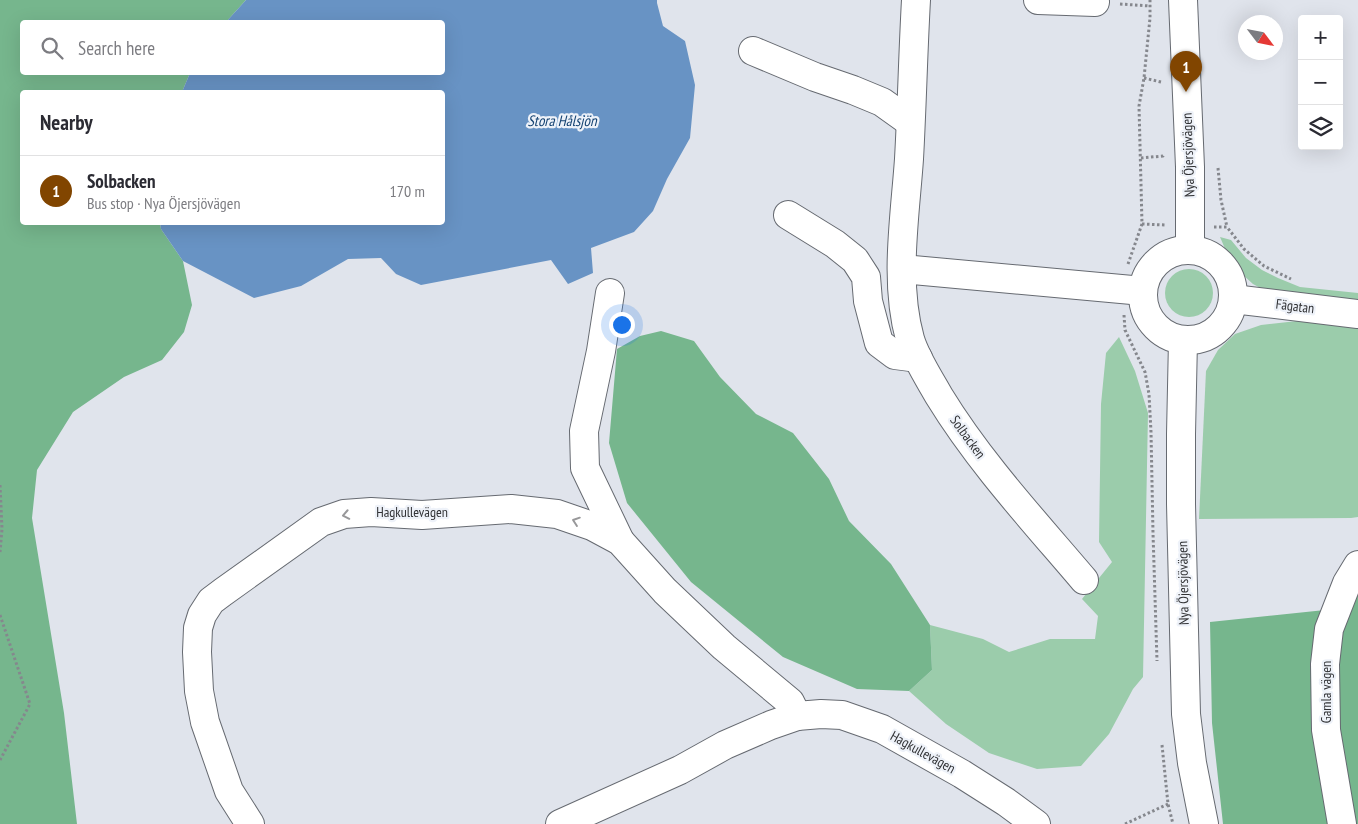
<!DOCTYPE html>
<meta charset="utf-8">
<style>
body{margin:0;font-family:"PT Sans Narrow",sans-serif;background:#f2f2f3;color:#2b2b33}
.controls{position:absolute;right:15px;top:15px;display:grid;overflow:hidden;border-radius:5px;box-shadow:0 5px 20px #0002}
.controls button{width:45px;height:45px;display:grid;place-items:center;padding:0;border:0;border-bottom:1px solid #e1e1e2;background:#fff;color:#2b2b33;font:25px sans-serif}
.compass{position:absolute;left:1238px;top:15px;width:45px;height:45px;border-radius:50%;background:#fff;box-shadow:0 5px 20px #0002;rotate:122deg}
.you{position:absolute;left:621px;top:324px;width:18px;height:18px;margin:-12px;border:4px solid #fff;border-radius:50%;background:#1a73e8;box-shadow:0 0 0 8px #1a73e833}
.badge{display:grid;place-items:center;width:32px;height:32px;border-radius:50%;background:#814500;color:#fff;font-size:16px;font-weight:700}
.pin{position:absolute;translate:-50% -41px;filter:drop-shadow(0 1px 2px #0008)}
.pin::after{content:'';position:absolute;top:26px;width:18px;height:15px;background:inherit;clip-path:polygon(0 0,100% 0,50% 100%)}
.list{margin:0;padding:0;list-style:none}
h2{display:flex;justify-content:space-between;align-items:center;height:65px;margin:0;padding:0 20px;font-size:21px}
h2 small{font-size:16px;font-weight:400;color:#7c7c81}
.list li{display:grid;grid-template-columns:32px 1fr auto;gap:15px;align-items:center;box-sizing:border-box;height:70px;padding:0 20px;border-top:1px solid #e1e1e2}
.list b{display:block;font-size:19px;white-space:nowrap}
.list p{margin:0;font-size:16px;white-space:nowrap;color:#7c7c81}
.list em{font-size:16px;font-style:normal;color:#7c7c81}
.icon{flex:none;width:28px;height:28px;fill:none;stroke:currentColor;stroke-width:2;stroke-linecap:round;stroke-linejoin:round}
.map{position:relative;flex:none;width:1358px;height:824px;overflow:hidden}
.search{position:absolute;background:#fff;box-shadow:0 5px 20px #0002;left:20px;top:20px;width:425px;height:55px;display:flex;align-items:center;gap:12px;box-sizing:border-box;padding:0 18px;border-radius:5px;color:#7c7c81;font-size:19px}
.panel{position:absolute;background:#fff;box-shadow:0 5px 20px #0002;left:20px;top:90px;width:425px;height:135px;border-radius:5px}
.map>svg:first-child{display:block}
.green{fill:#9bccab}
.forest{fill:#76b68d}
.water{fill:#6893c4}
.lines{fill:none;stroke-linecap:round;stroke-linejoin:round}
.minor-casing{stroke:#666a71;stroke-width:30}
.path{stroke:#85878d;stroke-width:3;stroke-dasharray:2.5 2.5;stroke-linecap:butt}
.minor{stroke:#fff;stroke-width:28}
.oneway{stroke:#98989a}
.labels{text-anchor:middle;stroke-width:4.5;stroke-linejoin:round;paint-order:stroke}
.street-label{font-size:14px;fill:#313235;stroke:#eef2f9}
.water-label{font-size:15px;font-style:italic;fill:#154372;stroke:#eef2f9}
</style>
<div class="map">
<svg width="1358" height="824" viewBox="0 0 1358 824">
<rect width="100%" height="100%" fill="#e0e4ec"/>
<g class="green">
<polygon points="1220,237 1231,240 1246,258 1262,270 1278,278 1300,287 1358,293 1358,307 1266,291 1253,284 1232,265"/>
<circle cx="1189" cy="293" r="24"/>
<polygon points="1306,320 1358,324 1358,517 1351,518 1199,519 1206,371 1218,350 1235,334 1261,325"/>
<polygon points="1119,337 1135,371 1148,413 1143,677 1133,689 1109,734 1081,766 1037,769 989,753 946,724 909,691 932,670 930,625 983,639 1009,652 1050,639 1095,639 1098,616 1082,599 1112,562 1099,542 1101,404 1106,353"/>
</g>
<g class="forest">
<polygon points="0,0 246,0 226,22 22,22 22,72 190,73 182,92 22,92 22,222 160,223 161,229 183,261 192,305 184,332 162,360 124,377 73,412 37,470 32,518 64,713 77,824 0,824"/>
<polygon points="661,331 694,341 720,377 756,414 793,433 829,479 849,521 891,564 930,625 932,670 909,691 857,689 783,657 691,582 627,503 609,443 617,349 640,336"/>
<polygon points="1358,580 1358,824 1223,824 1212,723 1210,622 1325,610"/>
</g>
<polygon class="water" points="246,0 657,0 657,3 663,26 685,41 695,85 690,138 667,179 653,211 634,232 591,248 593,273 568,284 551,260 421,285 396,274 381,258 348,259 301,286 254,298 183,261 161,229 160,223 442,222 442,92 182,92 190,73 442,72 442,22 226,22"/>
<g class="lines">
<g class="minor-casing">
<g id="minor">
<path d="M 916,0 C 913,53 912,106 909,159 C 905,217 894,282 910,339 C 916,359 929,378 939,396 C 980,463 1034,521 1084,580"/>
<polyline points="1038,0 1095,2"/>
<polyline points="1183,0 1190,167 1190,249"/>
<polyline points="753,51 815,77 853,90 882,102 910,122"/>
<polyline points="788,215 835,244 855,260 866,277 868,301 879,343 895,355 918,358"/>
<circle cx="1188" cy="295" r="45"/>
<polyline points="902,269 1143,291"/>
<polyline points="610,293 601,351 584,431 585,468 620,541"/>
<polyline points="1233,299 1358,314"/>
<polyline points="1183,340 1181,434 1181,504 1186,714 1192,763 1204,824"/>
<polyline points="250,824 229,791 205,722 199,691 197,652 198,628 202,615 211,601 223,592 321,522 344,514 371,512 422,515 511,509 557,514 592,526 620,541 665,591 724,647 790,702 797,716"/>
<polyline points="560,824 680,770 725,745 771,725 797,716 821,714 842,715 882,729 962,774 1006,802 1036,824"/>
<polyline points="1342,824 1326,730 1325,664 1329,629 1347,583 1358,565"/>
</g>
</g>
<g class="path">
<polyline points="1120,4 1150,6"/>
<polyline points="1144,78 1161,82"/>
<polyline points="1141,158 1163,156 1164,154"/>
<polyline points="1218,168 1221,200 1227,227"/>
<polyline points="1142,224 1165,225"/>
<polyline points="1214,227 1227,227 1244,249 1264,266 1291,279"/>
<polyline points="1128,264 1142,224 1139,106 1144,78 1150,18 1150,0"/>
<polyline points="1124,315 1125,330 1145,372 1149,394 1151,432 1153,533 1157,661"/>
<polyline points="0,485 2,529 0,552"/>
<polyline points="0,615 30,704 0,760"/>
<polyline points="1162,745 1168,804 1173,824"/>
<polyline points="1125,824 1168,804"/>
</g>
<use href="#minor" class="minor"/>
</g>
<defs><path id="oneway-chevron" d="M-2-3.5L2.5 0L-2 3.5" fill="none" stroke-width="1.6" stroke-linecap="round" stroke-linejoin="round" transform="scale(1.25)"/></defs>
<g class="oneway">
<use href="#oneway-chevron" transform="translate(346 515) rotate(169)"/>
<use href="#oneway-chevron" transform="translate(576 521) rotate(-161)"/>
</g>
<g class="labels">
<g class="street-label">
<text transform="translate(1188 155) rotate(-92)" y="5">Nya Öjersjövägen</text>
<text transform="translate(1295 306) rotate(7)" y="5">Fägatan</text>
<text transform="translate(968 437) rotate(54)" y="5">Solbacken</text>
<text x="412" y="517">Hagkullevägen</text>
<text transform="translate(1183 583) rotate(-91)" y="5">Nya Öjersjövägen</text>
<text transform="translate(1326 692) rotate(-90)" y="5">Gamla vägen</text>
<text transform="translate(923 752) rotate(29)" y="5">Hagkullevägen</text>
</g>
<g class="water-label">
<text x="562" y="126">Stora Hålsjön</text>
</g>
</g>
</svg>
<div class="controls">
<button>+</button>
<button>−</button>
<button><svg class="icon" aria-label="layers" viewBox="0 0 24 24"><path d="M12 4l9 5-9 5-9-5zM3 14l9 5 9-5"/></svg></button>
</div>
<svg class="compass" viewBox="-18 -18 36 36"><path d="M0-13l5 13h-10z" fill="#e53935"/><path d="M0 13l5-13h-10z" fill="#7c7c81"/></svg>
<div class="you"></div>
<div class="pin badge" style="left:1186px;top:92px">1</div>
<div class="search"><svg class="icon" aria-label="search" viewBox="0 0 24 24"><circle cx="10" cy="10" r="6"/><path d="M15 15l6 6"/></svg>Search here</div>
<section class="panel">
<h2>Nearby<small></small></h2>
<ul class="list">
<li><span class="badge">1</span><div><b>Solbacken</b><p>Bus stop · Nya Öjersjövägen</p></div><em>170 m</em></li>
</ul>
</section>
</div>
